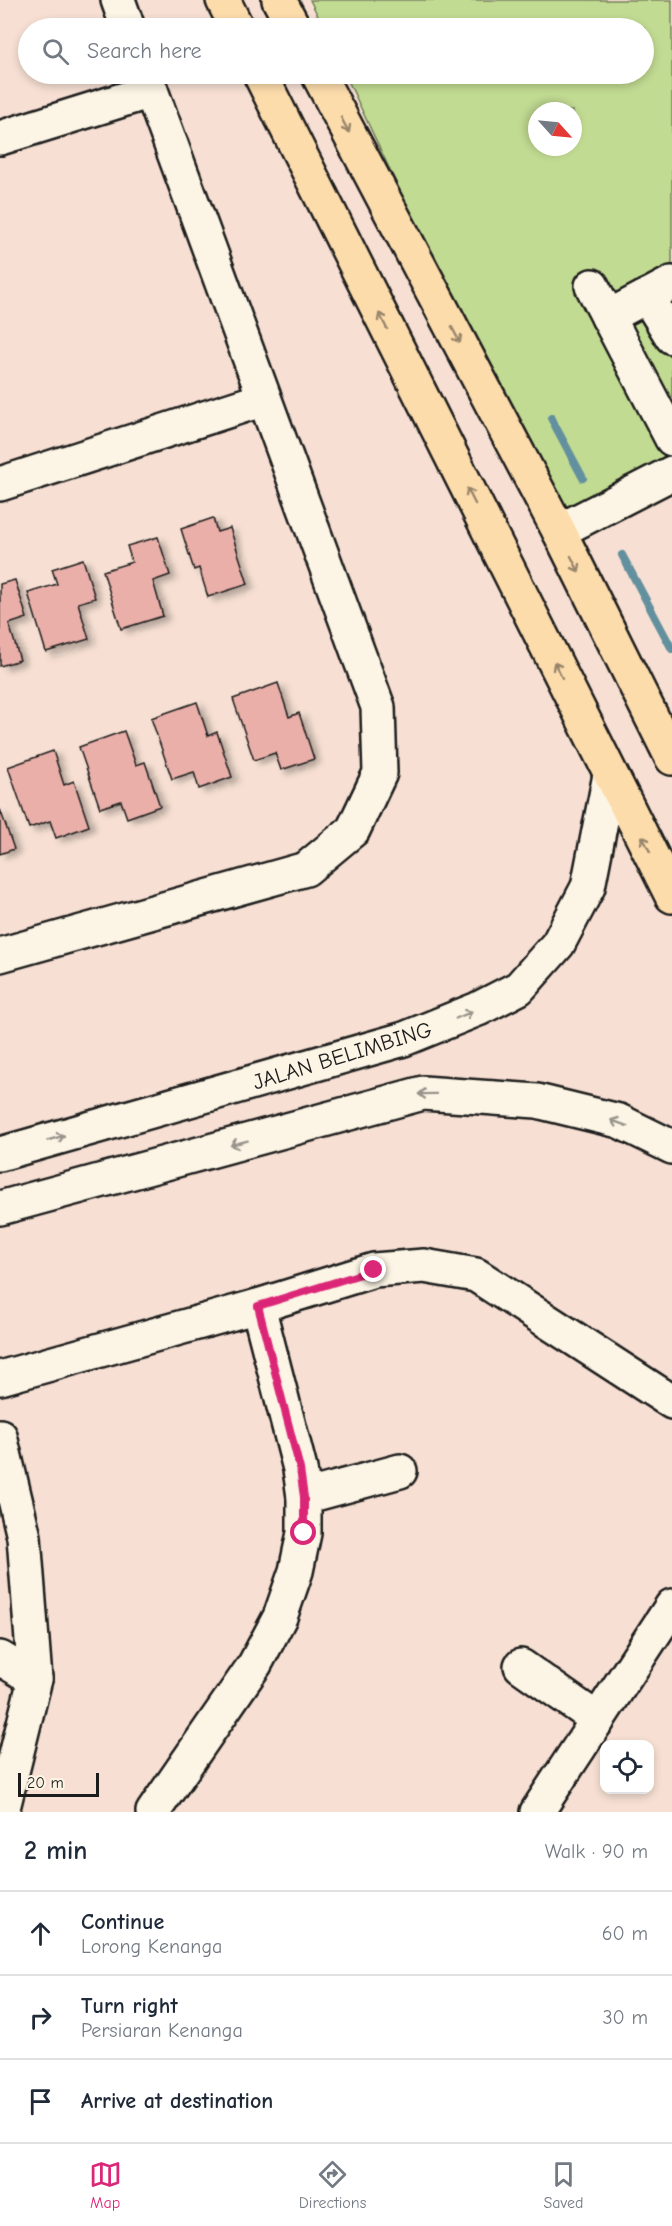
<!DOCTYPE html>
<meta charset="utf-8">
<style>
body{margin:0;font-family:"Comic Neue",sans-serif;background:#f2f2f3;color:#1f2937}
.controls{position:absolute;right:18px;bottom:18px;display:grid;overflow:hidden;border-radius:12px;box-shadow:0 3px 9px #0003}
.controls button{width:54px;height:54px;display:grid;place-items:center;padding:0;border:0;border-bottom:2px solid #e0e1e3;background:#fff;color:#1f2937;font:30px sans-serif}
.compass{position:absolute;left:528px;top:102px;width:54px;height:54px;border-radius:50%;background:#fff;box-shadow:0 3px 9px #0003;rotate:117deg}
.scale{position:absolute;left:18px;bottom:15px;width:81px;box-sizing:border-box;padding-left:6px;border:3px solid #1c1c1c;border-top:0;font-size:16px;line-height:21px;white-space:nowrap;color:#1c1c1c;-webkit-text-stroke:4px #fcf5e5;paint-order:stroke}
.stop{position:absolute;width:18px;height:18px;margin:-14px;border:4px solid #db2777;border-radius:50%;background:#fff}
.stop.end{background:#db2777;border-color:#fff;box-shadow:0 2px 6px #0008}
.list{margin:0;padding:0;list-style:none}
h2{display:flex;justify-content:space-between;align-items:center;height:78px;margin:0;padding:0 24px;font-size:26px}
h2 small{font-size:20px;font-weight:400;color:#747a83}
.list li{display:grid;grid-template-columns:39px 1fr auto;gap:18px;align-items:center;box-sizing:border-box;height:84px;padding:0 24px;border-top:2px solid #e0e1e3}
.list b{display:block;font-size:22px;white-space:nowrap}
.list p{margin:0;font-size:20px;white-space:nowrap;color:#747a83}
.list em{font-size:20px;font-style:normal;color:#747a83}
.icon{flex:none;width:33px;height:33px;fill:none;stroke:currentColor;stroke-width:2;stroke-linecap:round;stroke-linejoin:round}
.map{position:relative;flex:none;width:672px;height:1812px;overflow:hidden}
.search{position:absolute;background:#fff;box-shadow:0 3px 9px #0003;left:18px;right:18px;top:18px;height:66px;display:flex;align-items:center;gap:15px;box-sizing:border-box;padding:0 21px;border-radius:33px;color:#747a83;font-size:22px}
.sheet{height:330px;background:#fff}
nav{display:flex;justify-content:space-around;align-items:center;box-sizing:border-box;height:84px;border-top:2px solid #e0e1e3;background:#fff;font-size:16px;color:#747a83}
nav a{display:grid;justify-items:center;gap:3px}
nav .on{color:#db2777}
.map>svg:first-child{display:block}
.green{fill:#c2db92;stroke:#6f7c57;stroke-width:1.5;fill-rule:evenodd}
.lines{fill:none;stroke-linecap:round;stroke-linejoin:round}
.stream{stroke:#64909e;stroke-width:8}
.building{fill:#eaafa9;stroke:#1c1c1c;stroke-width:1.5;filter:url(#shadow)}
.minor-casing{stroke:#1c1c1c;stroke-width:38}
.major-casing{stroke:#1c1c1c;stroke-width:38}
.minor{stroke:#fcf5e5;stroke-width:33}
.major{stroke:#fddcac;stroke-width:33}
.oneway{stroke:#98866b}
.oneway2{stroke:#97938b}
.route{stroke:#db2777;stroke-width:8}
.labels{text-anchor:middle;stroke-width:4.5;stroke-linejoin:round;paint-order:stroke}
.street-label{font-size:22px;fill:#1c1c1c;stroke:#fcf5e5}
</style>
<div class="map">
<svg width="672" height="1812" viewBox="0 0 672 1812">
<defs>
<filter id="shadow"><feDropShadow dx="6" dy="4" stdDeviation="3" flood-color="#0004"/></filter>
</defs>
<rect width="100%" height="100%" fill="#f7e0d3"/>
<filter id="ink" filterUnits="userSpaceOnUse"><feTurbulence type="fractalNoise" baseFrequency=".0167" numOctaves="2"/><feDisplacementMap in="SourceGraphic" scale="12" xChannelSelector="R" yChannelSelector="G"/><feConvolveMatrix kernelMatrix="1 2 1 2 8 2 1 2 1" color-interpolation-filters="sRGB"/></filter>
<g filter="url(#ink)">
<path class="green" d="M 310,0 L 672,0 L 672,473 L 559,531 L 345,74 L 644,74 L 644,28 L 324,28 ZM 537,111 L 573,111 L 573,147 L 537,147 Z"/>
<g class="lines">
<g class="stream">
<polyline points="551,418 583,478"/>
<polyline points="622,555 672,649"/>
</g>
</g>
<g class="building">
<polygon points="213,518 217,532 230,528 248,584 208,597 199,568 194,570 181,529"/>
<polygon points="158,537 170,575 153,581 163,616 121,629 103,571 132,562 127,546"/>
<polygon points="83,559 95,598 78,603 89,639 46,652 28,593 57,584 52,569"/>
<polygon points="15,580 27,618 9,624 20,660 0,666 0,584"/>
<polygon points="278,683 289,717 299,713 314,759 281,770 275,753 254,760 233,699"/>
<polygon points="197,702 208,736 217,732 232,777 199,789 194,772 172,779 151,718"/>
<polygon points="124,731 136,765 145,762 160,806 127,818 121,801 100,808 79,747"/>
<polygon points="53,751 64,785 74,781 89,826 56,838 50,821 29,828 8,767"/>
<polygon points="0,809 14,849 0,854"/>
</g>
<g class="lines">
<g class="minor-casing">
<g id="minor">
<polyline points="118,0 128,28"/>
<polyline points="0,138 151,91"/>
<polyline points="592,286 672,439"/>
<polyline points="647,296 672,337"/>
<polyline points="608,317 672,283"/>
<polyline points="0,484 264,399"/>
<polyline points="559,531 672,473"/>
<polyline points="0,955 306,869 353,830 380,773 378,707 145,74"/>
<polyline points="0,1154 404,1039 478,1009 519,988 558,944 588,887 610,775"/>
<polyline points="0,1208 423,1093 537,1101 619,1121 672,1147"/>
<polyline points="0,1378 258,1306 374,1270 424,1266 476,1275 672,1402"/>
<polyline points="0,1436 24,1537 35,1679 2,1812"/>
<polyline points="304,1497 400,1471"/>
<polyline points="0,1658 35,1679"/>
<polyline points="521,1666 598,1720"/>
<polyline points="153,1812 255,1664 280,1617 296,1571 304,1533 304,1497 300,1469 258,1306"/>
<polyline points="537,1812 672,1606"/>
</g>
</g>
<g class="major-casing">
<g id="major">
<polyline points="223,0 237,28"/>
<polyline points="279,0 294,28"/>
<polyline points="260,74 672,896"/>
<polyline points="318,74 559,531 672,758"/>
</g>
</g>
<use href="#minor" class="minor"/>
<use href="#major" class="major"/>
</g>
<defs><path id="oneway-shaft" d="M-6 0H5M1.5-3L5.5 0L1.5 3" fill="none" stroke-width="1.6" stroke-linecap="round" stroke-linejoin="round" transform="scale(1.5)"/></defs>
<g class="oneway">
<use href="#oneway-shaft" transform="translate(345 125) rotate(62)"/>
<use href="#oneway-shaft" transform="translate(383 321) rotate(-117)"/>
<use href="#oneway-shaft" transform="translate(456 335) rotate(62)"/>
<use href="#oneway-shaft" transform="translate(471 496) rotate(-117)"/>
<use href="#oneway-shaft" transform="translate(575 564) rotate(63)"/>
<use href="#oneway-shaft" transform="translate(558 670) rotate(-117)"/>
<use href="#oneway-shaft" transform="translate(646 844) rotate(-117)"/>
</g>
<g class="oneway2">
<use href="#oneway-shaft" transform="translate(464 1015) rotate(-23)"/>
<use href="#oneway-shaft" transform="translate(427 1094) rotate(179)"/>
<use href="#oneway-shaft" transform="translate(619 1123) rotate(-159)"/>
<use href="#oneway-shaft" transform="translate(56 1138) rotate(-16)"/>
<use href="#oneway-shaft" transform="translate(239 1143) rotate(165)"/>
</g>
</g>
<g class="lines" filter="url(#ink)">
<polyline class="route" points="304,1533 304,1497 300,1469 258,1306 374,1270"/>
</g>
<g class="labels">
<g class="street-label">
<text transform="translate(342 1055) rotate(-17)" y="8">JALAN BELIMBING</text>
</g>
</g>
</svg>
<div class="controls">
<button><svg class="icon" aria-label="locate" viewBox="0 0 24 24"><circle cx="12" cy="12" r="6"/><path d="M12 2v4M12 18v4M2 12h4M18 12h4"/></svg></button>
</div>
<svg class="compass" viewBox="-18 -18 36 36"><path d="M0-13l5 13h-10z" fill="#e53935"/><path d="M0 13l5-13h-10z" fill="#747a83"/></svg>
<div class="scale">20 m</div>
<div class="stop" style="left:304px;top:1533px"></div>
<div class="stop end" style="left:374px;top:1270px"></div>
<div class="search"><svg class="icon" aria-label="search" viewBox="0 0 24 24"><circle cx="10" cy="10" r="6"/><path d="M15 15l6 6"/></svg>Search here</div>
</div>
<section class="sheet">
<h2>2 min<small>Walk · 90 m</small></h2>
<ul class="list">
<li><svg class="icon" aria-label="ahead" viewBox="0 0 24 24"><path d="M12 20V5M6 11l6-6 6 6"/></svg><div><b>Continue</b><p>Lorong Kenanga</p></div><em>60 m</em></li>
<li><svg class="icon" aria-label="right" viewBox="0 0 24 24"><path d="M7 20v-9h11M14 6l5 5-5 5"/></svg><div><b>Turn right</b><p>Persiaran Kenanga</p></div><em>30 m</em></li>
<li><svg class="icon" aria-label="arrive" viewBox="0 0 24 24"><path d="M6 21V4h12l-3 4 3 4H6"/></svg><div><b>Arrive at destination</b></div></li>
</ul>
</section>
<nav>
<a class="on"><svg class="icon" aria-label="map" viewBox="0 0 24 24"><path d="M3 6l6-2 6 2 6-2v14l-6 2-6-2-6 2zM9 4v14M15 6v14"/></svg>Map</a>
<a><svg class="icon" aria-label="directions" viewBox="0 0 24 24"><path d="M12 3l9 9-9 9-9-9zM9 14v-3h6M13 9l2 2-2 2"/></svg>Directions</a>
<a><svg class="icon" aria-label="saved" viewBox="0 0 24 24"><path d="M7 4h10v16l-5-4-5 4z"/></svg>Saved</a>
</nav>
